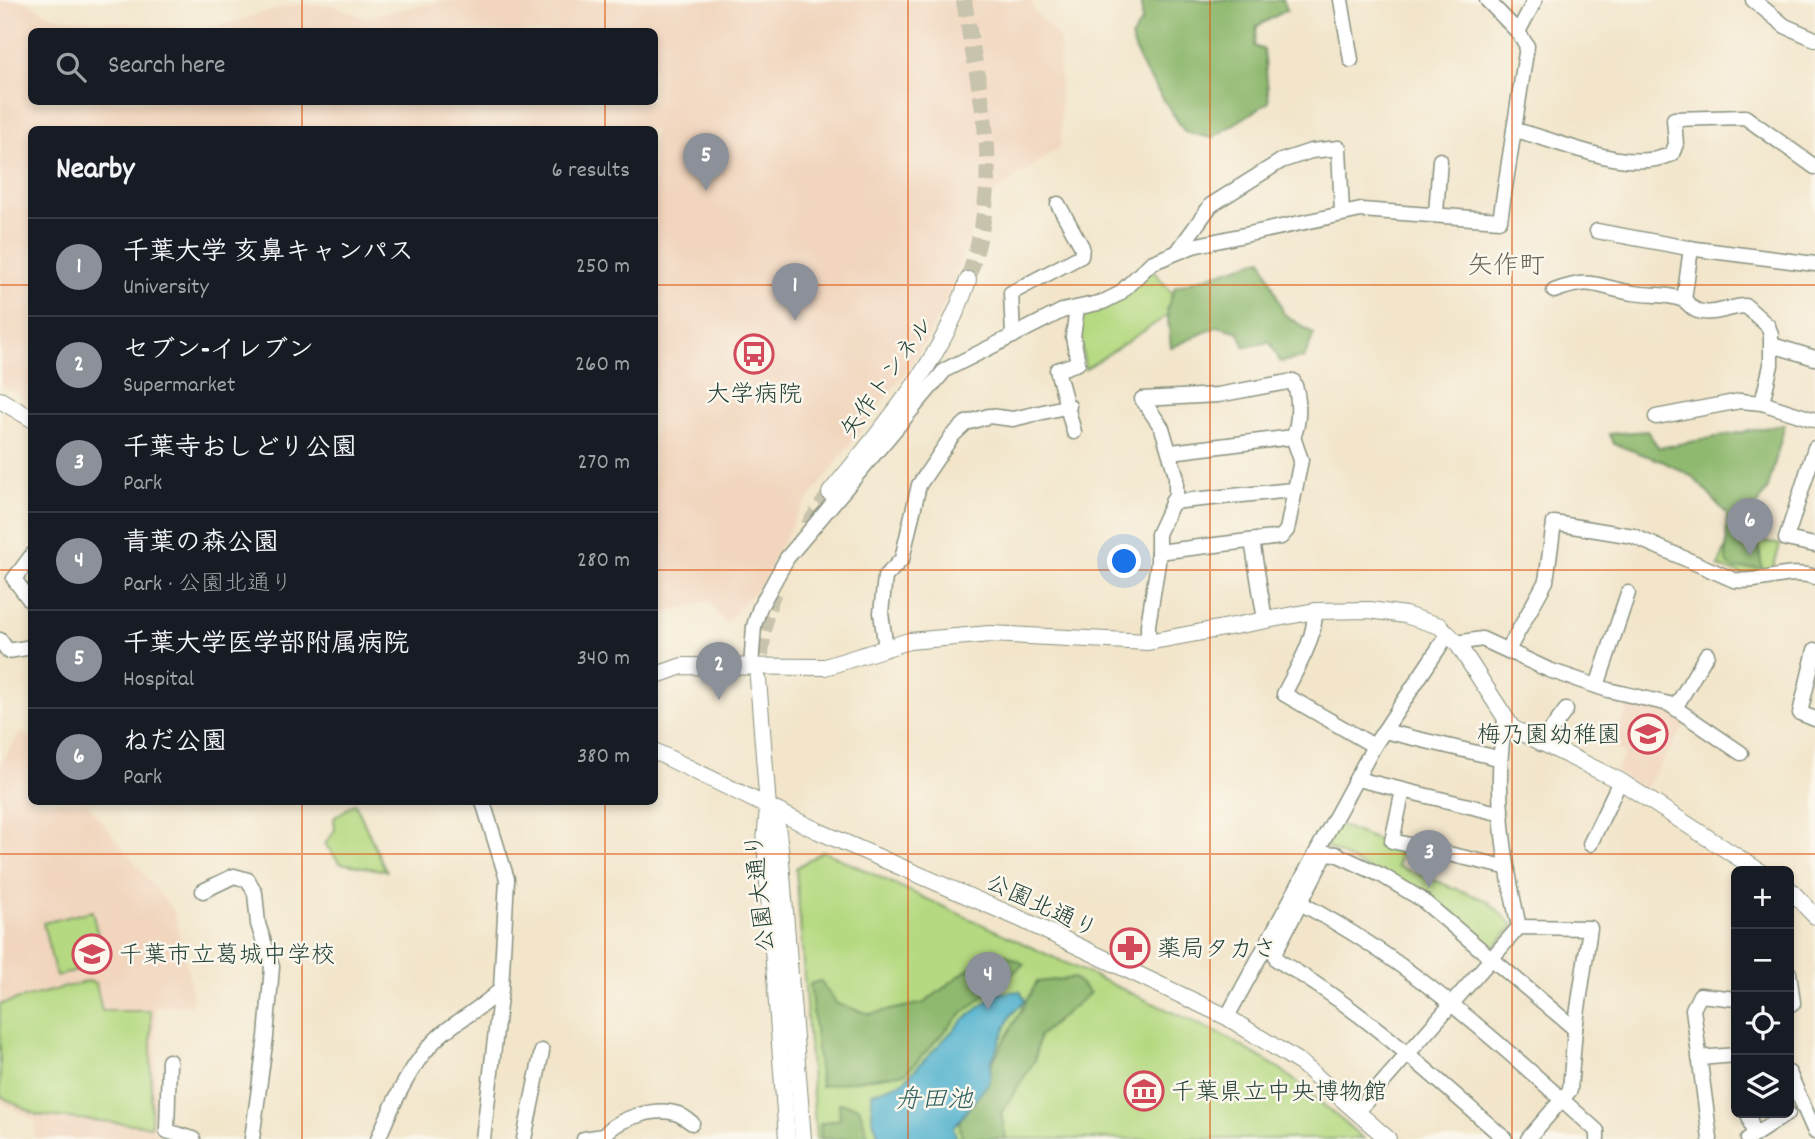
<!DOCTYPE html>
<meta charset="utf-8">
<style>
body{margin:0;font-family:Dekko,"Klee One",sans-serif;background:#242831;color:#f1f3f6}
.controls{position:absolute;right:21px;bottom:21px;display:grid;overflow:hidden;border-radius:10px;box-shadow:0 4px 10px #0003}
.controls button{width:63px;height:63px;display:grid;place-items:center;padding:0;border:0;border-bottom:2px solid #363941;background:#171b24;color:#f1f3f6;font:35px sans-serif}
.you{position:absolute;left:1125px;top:562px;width:24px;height:24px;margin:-18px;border:5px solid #fff;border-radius:50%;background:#1a73e8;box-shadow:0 0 0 10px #1a73e833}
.badge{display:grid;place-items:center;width:46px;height:46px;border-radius:50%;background:#8c9099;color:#fff;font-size:23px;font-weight:700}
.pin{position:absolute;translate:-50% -58px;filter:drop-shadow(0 2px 4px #0008)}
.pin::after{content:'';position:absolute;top:37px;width:24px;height:21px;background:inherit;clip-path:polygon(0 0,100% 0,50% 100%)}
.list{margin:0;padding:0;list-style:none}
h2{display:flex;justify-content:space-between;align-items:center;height:91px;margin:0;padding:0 28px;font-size:30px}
h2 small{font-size:23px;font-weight:400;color:#9ea1a6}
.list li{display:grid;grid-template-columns:46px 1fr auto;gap:21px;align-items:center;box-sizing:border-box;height:98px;padding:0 28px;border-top:2px solid #363941}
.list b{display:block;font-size:26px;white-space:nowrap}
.list p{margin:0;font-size:23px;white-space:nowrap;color:#9ea1a6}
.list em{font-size:23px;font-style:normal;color:#9ea1a6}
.icon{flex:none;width:38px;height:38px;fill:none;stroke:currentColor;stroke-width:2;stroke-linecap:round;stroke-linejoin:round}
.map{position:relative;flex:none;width:1815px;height:1139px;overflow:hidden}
.search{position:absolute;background:#171b24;box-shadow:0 4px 10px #0003;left:28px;top:28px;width:630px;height:77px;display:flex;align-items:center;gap:18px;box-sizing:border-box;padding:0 24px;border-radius:10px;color:#9ea1a6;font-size:26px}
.panel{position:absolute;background:#171b24;box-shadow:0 4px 10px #0003;left:28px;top:126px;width:630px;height:679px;border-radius:10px}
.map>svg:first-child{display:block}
.built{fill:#f1d5bd;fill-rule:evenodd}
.green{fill:#b5d981;stroke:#6a8b5a;stroke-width:2}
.forest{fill:#90b96f;stroke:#587b52;stroke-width:2}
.water{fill:#50b1ce;stroke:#387781;stroke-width:2}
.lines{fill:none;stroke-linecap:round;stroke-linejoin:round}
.tertiary-tunnel{stroke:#c8c3ac;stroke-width:16;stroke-dasharray:16 8;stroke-linecap:butt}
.minor-casing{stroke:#88917f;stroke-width:17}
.tertiary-casing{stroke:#88917f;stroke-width:18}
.minor{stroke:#fff;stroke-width:14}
.tertiary{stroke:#fff;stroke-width:16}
.grid{fill:none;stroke:#de580e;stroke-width:2;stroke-opacity:0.55}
.labels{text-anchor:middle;stroke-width:5;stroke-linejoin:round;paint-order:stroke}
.street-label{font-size:24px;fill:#1f3d34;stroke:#fbf7ec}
.poi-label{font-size:24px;fill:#1f3d34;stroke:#fbf7ec;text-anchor:start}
.neighbourhood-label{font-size:26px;fill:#686657;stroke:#fbf7ec}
.water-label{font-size:26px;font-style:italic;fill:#2e6062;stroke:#fbf7ec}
</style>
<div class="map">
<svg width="1815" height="1139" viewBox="0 0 1815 1139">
<rect width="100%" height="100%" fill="#fbf7ec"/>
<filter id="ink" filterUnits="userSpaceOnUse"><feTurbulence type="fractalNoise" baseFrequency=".0143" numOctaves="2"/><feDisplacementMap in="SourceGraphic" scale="14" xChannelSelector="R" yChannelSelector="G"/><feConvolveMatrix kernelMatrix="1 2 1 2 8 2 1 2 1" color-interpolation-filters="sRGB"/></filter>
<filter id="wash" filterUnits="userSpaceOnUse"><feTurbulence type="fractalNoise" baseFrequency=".00686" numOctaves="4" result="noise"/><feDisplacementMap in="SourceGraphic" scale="28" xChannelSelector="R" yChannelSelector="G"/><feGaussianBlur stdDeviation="1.57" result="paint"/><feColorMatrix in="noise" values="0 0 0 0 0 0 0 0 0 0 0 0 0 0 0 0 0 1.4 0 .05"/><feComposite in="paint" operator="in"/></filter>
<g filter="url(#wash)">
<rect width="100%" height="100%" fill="#f2e5ca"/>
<g class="built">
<path d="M 0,0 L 22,0 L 55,17 L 205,30 L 291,5 L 333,5 L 361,17 L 452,0 L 1031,0 L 1035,11 L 1060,40 L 1061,146 L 984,200 L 951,289 L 919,353 L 796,516 L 763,581 L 725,625 L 709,601 L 655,615 L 654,130 L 32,130 L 31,402 L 0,384 ZM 32,32 L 654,32 L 654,102 L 32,102 Z"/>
<polygon points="1632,699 1664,709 1687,722 1645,789 1616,772 1625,753 1611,747"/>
<polygon points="21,731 31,739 32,802 86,802 174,912 193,995 192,1005 156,1006 155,1139 36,1139 36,1121 0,1102 0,765"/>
</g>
<g class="green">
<polygon points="1152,269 1182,306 1085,369 1079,329 1082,309"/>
<polygon points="1732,532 1780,545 1772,572 1745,575 1718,567"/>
<polygon points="355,803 386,871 340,863 325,844 335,830 334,818"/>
<polygon points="1334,823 1403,850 1397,866 1488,901 1514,926 1490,951 1435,906 1323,845"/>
<polygon points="823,851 1224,1036 1282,1070 1364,1139 816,1139 796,868"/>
<polygon points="92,911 105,965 56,976 43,923"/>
<polygon points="89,981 96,984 102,1011 151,1011 151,1126 37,1115 0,1096 0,1004"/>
</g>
<g class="forest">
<polygon points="1142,0 1283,0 1287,10 1257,26 1254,46 1264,50 1269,102 1212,138 1185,132 1141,65 1131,38 1142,21"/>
<polygon points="1262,259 1284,314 1314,334 1304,358 1280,362 1270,342 1245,347 1239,332 1218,326 1171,348 1167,309 1175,287"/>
<polygon points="1785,424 1768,488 1753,512 1751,531 1758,540 1762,568 1735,569 1726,563 1727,514 1693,477 1664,462 1614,444 1609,434 1647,431 1659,448"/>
<polygon points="994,949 1024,964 958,1017 906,1073 821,1086 810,984 820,981 837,1004 870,1014 924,1003"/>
<polygon points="1074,978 1090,993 1039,1036 1035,1060 1001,1113 1006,1139 962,1139 959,1122 1037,982"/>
<polygon points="839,1103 859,1107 869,1139 821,1139 820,1124 840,1119"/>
</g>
<polygon class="water" points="1020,991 1025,1000 1011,1015 991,1062 990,1081 953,1128 957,1139 880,1139 872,1117 872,1093 903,1082 963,1020 998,993"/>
</g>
<g filter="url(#ink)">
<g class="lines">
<g class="tertiary-tunnel">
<path d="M 964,0 C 974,69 995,137 985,207 C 982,232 975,256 968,280"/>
<polyline points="808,526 830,493"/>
<polyline points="758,679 766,614 776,586"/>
</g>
<g class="minor-casing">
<g id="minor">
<polyline points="1341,0 1351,60"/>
<polyline points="1753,0 1785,26 1815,39"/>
<polyline points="1518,32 1535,0"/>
<path d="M 1514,130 C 1560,140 1626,175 1672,154 L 1676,144 L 1674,119 L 1745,117 L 1815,167"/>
<polyline points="1436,213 1440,160"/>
<polyline points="1597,231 1688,248 1815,264"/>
<polyline points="1178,251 1211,205 1281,161 1311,151 1339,148 1342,213"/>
<path d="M 1554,291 C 1594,276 1595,287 1633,293 C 1649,296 1665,293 1681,299 C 1688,301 1691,309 1698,311 C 1714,316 1730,306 1746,306 L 1768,326 L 1771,335 L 1771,365 L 1762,403 L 1740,401 L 1656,417"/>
<polyline points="1684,300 1691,248"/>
<polyline points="1013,336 1011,293 1081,256 1082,247 1058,204"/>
<polyline points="1772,345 1815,358"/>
<polyline points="1762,403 1815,420"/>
<polyline points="1074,432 1057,370 1078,363 1073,337 1077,308"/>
<polyline points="1815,448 1786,539 1815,545"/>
<polyline points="1172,502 1293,490"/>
<polyline points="1252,541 1265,620"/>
<polyline points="1158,552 1281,537 1287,530 1301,460 1293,437"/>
<polyline points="32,555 14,579 32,603"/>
<path d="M 1315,611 C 1315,641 1297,668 1284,694 L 1374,746"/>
<polyline points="0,640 8,651 32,647"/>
<path d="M 1148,642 L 1148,625 L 1158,563 L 1158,534 L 1176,495 L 1176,475 L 1162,428 L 1142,399 L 1218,395 L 1293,381 C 1300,395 1300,423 1293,437 L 1171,452"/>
<polyline points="1457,643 1482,639 1549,670 1608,690 1669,704 1741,753"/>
<polyline points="886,649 881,613 885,577 902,559 919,485 952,436 966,423 989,416 1013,419 1069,406"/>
<path d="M 1508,650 L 1546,581 L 1554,523 L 1633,536 L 1734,580 C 1762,584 1788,568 1815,577"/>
<polyline points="1815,650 1800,713 1815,719"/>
<polyline points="751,667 754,626 760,607 787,558 945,370 1062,311 1103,302 1119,294 1151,263 1193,246 1361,210 1500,220 1527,46 1518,32 1487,0"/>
<polyline points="1597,686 1628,593"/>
<polyline points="1675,708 1707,654"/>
<path d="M 1505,720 C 1493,789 1504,860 1519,927"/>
<polyline points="1384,731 1498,758"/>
<polyline points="1541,744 1566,710"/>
<polyline points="1357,779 1502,814"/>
<polyline points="1403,790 1392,841 1505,867"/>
<polyline points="1590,844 1620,781"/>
<polyline points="203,891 234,876 248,880 255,893 258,924 272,967 266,1037 252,1139"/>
<path d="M 1300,903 C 1412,961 1503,1047 1597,1131 L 1597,1139"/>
<polyline points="1789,973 1793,1003 1789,1005"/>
<polyline points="1227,1017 1374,746 1448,634"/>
<polyline points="1699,1058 1736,1055"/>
<polyline points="169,1061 167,1131 193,1139"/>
<polyline points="1789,1073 1815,1132"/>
<polyline points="1357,1112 1519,927 1590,928 1575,1029 1570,1090 1528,1139"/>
<polyline points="1748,1113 1754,1135"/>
<path d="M 378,1139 C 393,1103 413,1058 444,1032 C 463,1017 483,1007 501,989"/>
<polyline points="483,1139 501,989 507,879 483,802"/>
<polyline points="524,1139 542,1051"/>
<polyline points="584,1139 603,1136"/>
<path d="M 602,1139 C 613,1119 656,1106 678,1114 C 683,1116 688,1120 692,1123"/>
<path d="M 1505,1139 C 1432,1075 1362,1009 1277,960 L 1275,952 L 1326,853 L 1336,854 L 1383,876 L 1421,899 L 1575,1029"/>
<polyline points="1710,1139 1693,1009 1700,995 1736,999"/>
<polyline points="1748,1139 1788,1113"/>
</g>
</g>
<g class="tertiary-casing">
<g id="tertiary">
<polyline points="0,400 32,419"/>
<path d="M 830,493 C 883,427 942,362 968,280"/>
<polyline points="654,676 682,666 825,667 909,641 990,634 1148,642 1315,611 1370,610 1405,615 1440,626 1457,643 1512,728 1620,781 1759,871"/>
<polyline points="758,679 768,807 765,842 787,1139"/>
<polyline points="654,751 818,831 1023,920 1227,1017 1302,1064 1388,1139"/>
<polyline points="768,807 777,825 780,849 803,1139"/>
<polyline points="1789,889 1815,916"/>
</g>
</g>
<use href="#minor" class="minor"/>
<use href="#tertiary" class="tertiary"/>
</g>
</g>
<path class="grid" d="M 302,0 L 302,32M 605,0 L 605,32M 908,0 L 908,1139M 1210,0 L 1210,1139M 1512,0 L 1512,1139M 302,102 L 302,130M 605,102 L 605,130M 0,285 L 32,285M 654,285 L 1815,285M 0,570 L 32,570M 654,570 L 1815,570M 302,802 L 302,1139M 605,802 L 605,1139M 0,854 L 1815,854"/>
<defs>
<g id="bus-ring" transform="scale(2.0125)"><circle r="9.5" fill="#fbf7ec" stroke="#d1495b" stroke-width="1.5"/><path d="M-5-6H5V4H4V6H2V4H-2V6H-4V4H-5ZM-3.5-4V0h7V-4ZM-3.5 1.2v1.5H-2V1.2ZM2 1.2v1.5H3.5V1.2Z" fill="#d1495b"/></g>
<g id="school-ring" transform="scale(2.0125)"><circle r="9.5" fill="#fbf7ec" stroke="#d1495b" stroke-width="1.5"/><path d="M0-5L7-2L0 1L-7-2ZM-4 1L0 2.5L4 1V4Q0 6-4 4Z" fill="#d1495b"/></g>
<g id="pharmacy-ring" transform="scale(2.0125)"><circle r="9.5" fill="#fbf7ec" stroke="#d1495b" stroke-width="1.5"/><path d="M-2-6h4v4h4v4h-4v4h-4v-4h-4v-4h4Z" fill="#d1495b"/></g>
<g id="museum-ring" transform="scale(2.0125)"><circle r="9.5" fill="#fbf7ec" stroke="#d1495b" stroke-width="1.5"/><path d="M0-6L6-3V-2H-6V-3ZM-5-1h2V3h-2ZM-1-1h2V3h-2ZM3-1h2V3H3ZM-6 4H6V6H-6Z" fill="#d1495b"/></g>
</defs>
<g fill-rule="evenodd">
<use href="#bus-ring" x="754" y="354"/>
<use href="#school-ring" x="1648" y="734"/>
<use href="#pharmacy-ring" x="1130" y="948"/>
<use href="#school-ring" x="92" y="954"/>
<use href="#museum-ring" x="1144" y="1091"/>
</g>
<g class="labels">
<g class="street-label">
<text transform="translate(886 377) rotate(-55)" y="8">矢作トンネル</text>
<text transform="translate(759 893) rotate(-96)" y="8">公園大通り</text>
<text transform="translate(1042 905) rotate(25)" y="8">公園北通り</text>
</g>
<g class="poi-label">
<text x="754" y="401" text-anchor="middle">大学病院</text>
<text x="1621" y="742" text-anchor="end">梅乃園幼稚園</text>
<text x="1157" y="956">薬局タカさ</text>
<text x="119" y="962">千葉市立葛城中学校</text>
<text x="1171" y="1099">千葉県立中央博物館</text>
</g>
<g class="neighbourhood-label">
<text x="1506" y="273">矢作町</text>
</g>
<g class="water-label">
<text x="934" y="1107">舟田池</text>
</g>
</g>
</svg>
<div class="controls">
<button>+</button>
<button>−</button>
<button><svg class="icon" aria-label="locate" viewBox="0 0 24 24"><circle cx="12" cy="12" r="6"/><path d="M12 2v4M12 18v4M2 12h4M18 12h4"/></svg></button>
<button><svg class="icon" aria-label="layers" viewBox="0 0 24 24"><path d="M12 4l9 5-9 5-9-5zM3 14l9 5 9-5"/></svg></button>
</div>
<div class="you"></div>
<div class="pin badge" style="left:795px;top:321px">1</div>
<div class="pin badge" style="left:719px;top:700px">2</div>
<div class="pin badge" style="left:1429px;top:888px">3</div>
<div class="pin badge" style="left:988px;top:1010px">4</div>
<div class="pin badge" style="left:706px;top:191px">5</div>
<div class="pin badge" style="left:1750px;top:556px">6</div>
<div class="search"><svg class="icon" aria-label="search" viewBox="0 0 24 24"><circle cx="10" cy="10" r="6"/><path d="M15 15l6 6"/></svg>Search here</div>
<section class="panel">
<h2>Nearby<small>6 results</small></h2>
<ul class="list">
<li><span class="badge">1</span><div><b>千葉大学 亥鼻キャンパス</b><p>University</p></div><em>250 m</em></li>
<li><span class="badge">2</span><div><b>セブン-イレブン</b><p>Supermarket</p></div><em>260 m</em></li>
<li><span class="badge">3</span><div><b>千葉寺おしどり公園</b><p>Park</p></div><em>270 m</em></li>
<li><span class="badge">4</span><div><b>青葉の森公園</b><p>Park · 公園北通り</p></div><em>280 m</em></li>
<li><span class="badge">5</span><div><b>千葉大学医学部附属病院</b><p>Hospital</p></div><em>340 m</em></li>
<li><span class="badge">6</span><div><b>ねだ公園</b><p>Park</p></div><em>380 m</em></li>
</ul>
</section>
</div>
